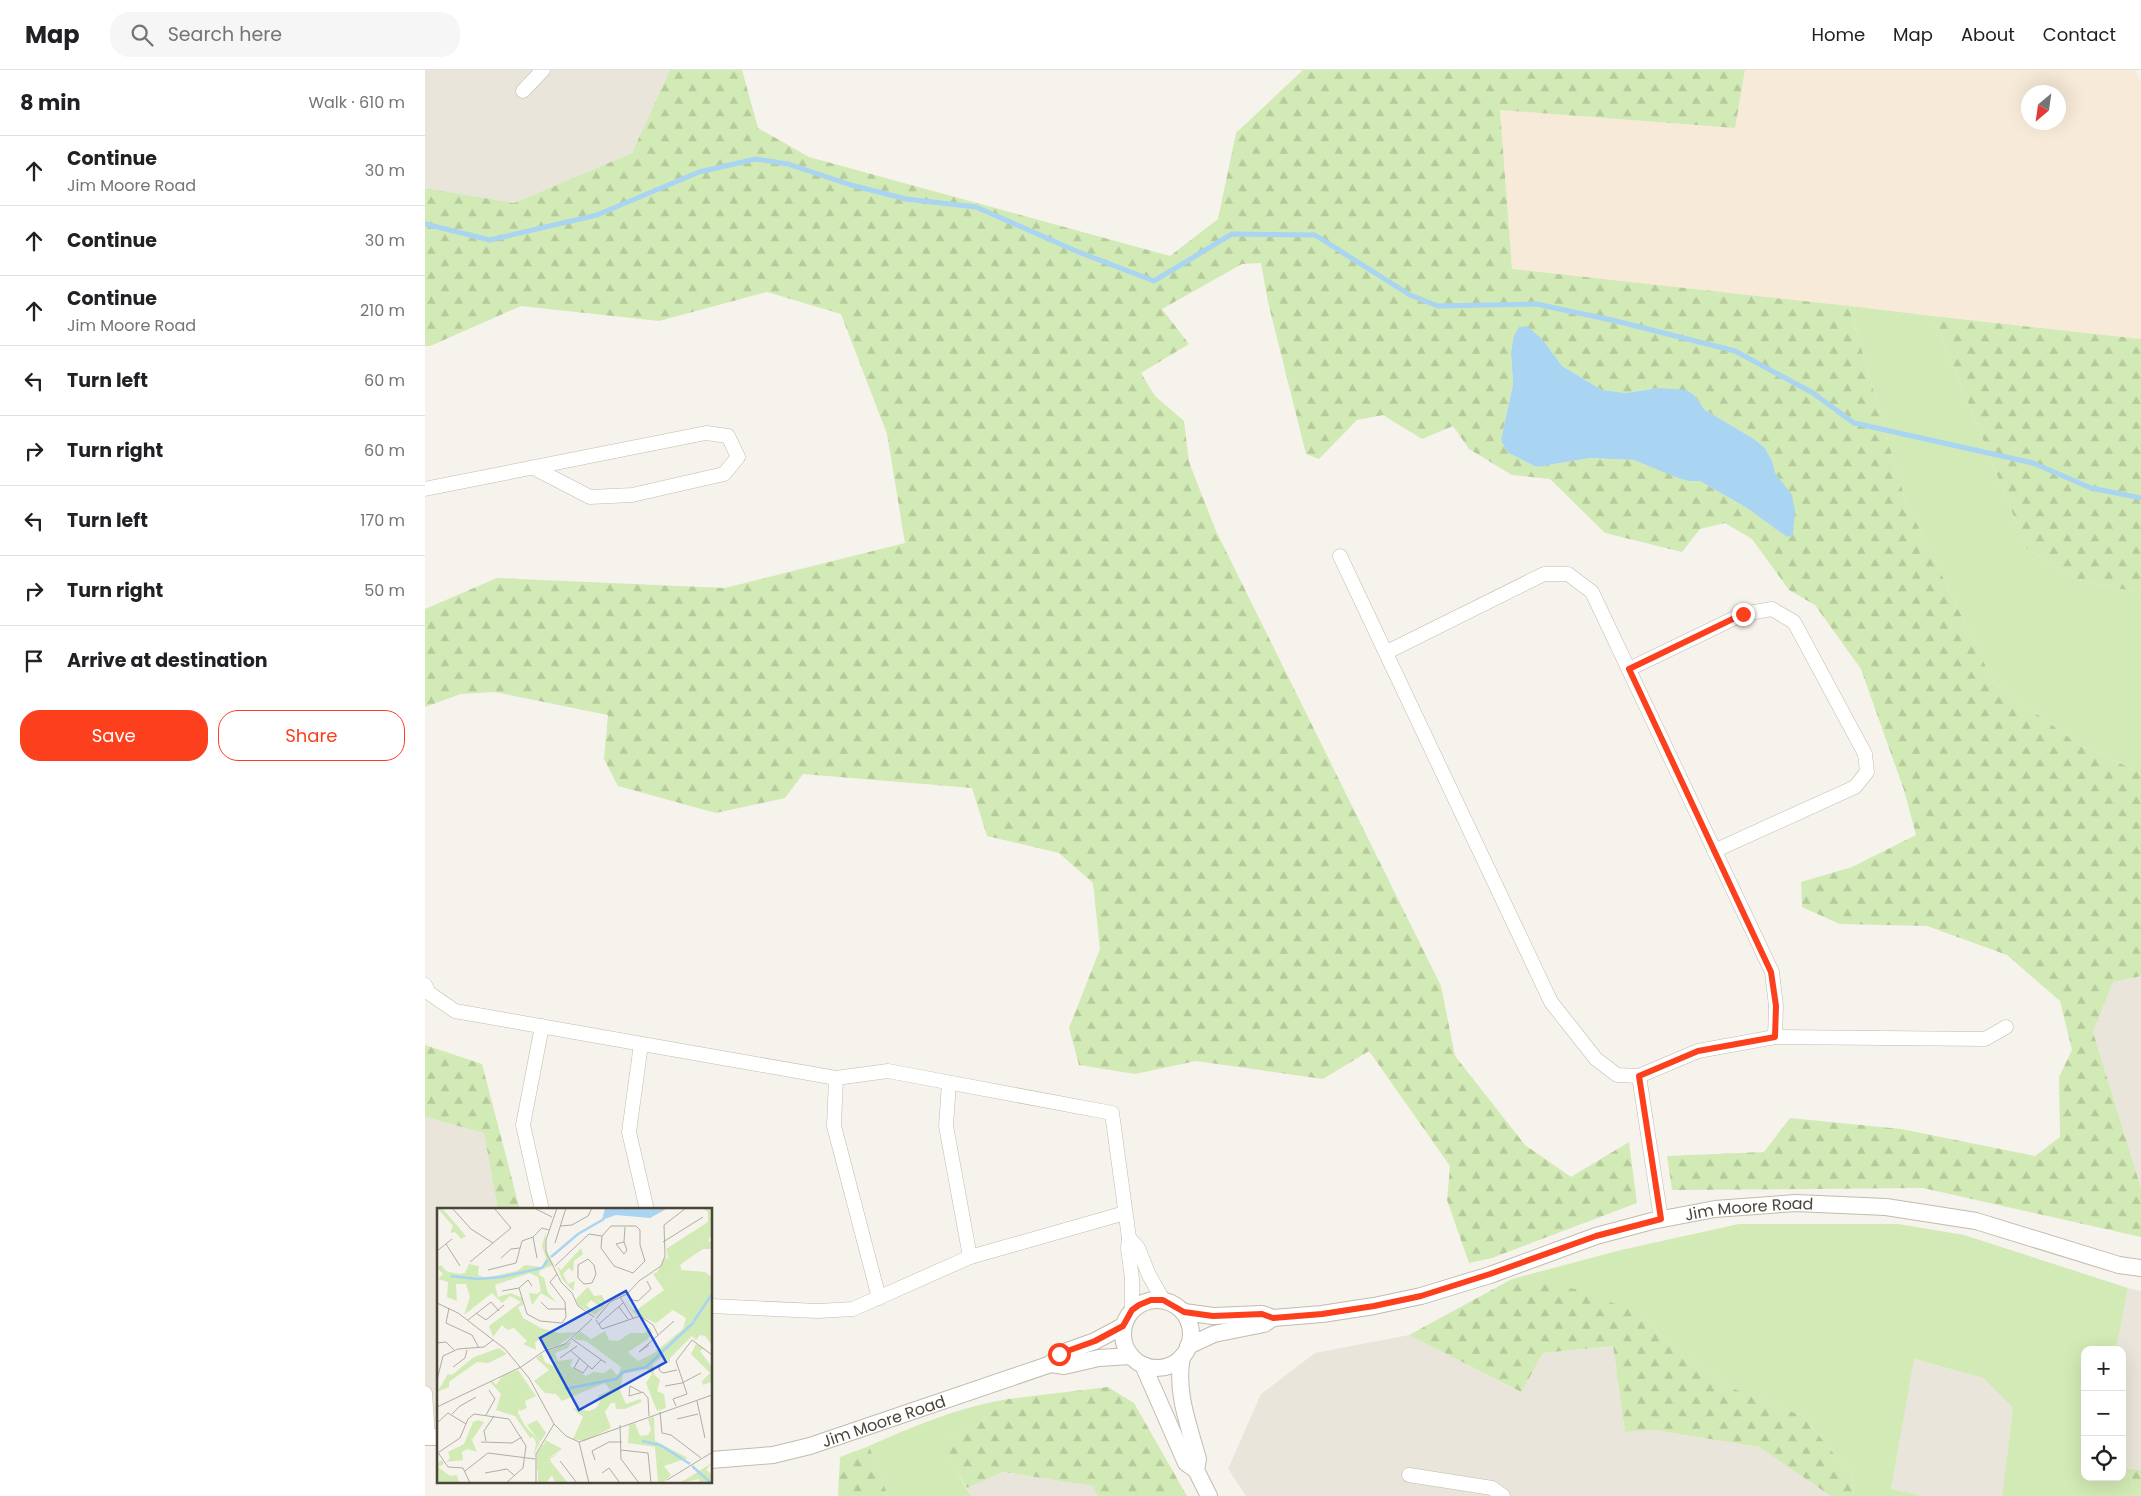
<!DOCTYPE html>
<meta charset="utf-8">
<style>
body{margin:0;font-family:Poppins,sans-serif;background:#f6f6f6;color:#202124}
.controls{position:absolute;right:15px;bottom:15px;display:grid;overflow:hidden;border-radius:10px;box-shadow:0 5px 20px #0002}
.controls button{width:45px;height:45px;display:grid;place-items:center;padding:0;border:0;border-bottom:1px solid #e0e0e0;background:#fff;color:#202124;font:25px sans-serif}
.compass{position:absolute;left:1596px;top:15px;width:45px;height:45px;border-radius:50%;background:#fff;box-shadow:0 5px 20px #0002;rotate:209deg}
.stop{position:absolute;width:15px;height:15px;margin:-11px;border:4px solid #fc3f1d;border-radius:50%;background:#fff}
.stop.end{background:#fc3f1d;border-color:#fff;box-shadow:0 1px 5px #0008}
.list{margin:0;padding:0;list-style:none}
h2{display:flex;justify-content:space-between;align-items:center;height:65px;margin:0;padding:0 20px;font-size:21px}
h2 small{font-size:16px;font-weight:400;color:#757577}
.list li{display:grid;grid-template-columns:32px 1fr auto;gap:15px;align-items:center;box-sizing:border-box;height:70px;padding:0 20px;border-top:1px solid #e0e0e0}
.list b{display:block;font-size:19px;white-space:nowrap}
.list p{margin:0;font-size:16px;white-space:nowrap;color:#757577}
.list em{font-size:16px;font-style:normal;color:#757577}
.actions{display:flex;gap:10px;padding:15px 20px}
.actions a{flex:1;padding:11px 0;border:1px solid #fc3f1d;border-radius:20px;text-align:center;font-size:18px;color:#fc3f1d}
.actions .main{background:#fc3f1d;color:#fff}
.icon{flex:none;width:28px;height:28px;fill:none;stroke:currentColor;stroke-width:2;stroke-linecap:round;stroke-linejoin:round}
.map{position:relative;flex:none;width:1716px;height:1426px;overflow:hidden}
header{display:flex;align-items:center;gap:30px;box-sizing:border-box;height:70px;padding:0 25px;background:#fff;border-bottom:1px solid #e0e0e0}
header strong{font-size:24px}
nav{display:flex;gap:28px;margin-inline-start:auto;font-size:18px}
.search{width:350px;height:45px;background:#f6f6f6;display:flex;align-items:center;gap:12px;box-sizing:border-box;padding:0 18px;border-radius:20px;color:#757577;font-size:19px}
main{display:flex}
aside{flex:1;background:#fff}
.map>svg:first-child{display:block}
.residential{fill:#eae5da}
.commercial{fill:#f7ead8;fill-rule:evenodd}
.grass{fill:#d2eab5}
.forest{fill:url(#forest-firs);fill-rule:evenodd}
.water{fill:#a9d4f2}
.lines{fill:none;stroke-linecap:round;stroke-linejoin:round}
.stream{stroke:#a9d4f2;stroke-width:5}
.minor-casing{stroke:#c2bbae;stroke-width:15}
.tertiary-casing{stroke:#c2bbae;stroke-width:18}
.minor{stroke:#fff;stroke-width:14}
.tertiary{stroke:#fff;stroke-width:16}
.route{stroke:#fc3f1d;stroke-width:6}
.labels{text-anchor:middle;stroke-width:5;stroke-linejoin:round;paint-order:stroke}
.street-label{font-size:16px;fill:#4b4439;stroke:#fff}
.inset-river{fill:none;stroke:#a9d4f2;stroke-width:2.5}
.inset-road{fill:none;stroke:#b2ada4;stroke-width:1}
.view{fill:#1d4ed8;fill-opacity:0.15;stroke:#1d4ed8;stroke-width:2.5}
.inset-edge{fill:none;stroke:#4b4439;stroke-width:2.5}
</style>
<header>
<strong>Map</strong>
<div class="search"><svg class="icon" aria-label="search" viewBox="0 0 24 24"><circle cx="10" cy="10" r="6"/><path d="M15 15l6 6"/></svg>Search here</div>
<nav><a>Home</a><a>Map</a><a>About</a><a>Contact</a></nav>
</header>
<main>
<aside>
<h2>8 min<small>Walk · 610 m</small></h2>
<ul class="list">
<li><svg class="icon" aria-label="ahead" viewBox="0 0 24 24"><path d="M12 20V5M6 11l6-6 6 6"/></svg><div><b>Continue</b><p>Jim Moore Road</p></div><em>30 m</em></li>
<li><svg class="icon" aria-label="ahead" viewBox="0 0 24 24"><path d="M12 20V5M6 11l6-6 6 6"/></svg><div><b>Continue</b></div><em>30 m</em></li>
<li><svg class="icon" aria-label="ahead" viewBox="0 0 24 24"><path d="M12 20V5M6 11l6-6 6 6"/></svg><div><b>Continue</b><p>Jim Moore Road</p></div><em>210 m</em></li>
<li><svg class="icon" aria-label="left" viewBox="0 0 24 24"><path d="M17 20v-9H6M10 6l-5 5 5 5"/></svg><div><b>Turn left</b></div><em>60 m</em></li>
<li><svg class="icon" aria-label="right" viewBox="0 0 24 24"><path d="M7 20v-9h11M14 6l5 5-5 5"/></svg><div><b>Turn right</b></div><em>60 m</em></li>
<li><svg class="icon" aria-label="left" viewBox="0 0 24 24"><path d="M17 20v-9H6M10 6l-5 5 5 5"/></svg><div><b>Turn left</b></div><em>170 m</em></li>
<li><svg class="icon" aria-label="right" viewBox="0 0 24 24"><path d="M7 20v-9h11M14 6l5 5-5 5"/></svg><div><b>Turn right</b></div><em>50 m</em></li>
<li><svg class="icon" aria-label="arrive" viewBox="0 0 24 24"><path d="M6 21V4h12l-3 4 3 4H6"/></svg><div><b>Arrive at destination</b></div></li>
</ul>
<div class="actions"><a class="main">Save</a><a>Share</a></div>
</aside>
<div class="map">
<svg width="1716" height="1426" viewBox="0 0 1716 1426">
<defs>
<pattern id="forest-firs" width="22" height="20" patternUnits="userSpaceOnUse" patternTransform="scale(1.25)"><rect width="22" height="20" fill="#d2eab5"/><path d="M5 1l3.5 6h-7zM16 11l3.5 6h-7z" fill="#b6ca9c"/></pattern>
</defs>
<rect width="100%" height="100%" fill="#f6f3ec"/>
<g class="residential">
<polygon points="0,0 245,0 207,83 89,133 0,118"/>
<polygon points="1716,906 1716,1118 1668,962 1688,912"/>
<polygon points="0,1047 59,1063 73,1140 14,1140 14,1351 0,1351"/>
<polygon points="1703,1218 1716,1221 1716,1400 1697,1397 1697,1280 1691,1280"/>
<polygon points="984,1265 1095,1322 1118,1283 1188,1276 1200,1362 1230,1360 1334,1377 1406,1426 821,1426 803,1399 836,1324 890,1283"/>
<polygon points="1488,1289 1558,1308 1588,1338 1577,1426 1498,1426 1466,1419"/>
<polygon points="578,1402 668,1416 672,1426 546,1426 542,1418"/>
</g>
<path class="commercial" d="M 1320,0 L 1710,0 L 1716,12 L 1716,269 L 1087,199 L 1075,40 L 1310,58 ZM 1604,22 L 1634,22 L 1634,52 L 1604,52 Z"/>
<g class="grass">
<polygon points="1424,236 1508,246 1602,479 1653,510 1716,523 1716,703 1653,674 1569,613 1480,429"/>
<polygon points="1314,1154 1473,1154 1539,1165 1703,1218 1691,1280 1660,1280 1660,1407 1697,1407 1697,1397 1700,1398 1714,1426 1577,1426 1588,1338 1558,1308 1489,1289 1466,1419 1498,1426 1429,1426 1426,1405 1378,1346 1307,1318 1249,1280 1218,1245 1087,1209 1196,1180"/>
<path d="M 583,1329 L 548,1358 L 515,1374 L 546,1426 L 463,1426 L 444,1376 C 489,1356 534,1337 583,1329 Z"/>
</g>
<g class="forest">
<path d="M 245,0 L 317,0 L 333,58 L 384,87 L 745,186 L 793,149 L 811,63 L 878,0 L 1320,0 L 1310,58 L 1075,40 L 1087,199 L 1424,236 L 1480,429 L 1569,613 L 1653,674 L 1716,703 L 1716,906 L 1688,912 L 1668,962 L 1716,1118 L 1716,1167 L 1498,1118 L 1247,1120 L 1242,1086 L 1339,1082 L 1365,1048 L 1476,1059 L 1610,1086 L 1635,1067 L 1634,1007 L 1647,980 L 1635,931 L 1582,885 L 1502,856 L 1415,854 L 1377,837 L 1376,812 L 1427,797 L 1491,765 L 1479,720 L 1436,599 L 1390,535 L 1364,520 L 1327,469 L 1300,453 L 1275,459 L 1257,482 L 1180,463 L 1125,409 L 1087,405 L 1044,379 L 1028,356 L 997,369 L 958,345 L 932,350 L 894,389 L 881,384 L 843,232 L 836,193 L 817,194 L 737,239 L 764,274 L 716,303 L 730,326 L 759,351 L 764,392 L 791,461 L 1016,916 L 1030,986 L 1100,1075 L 1146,1107 L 1204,1072 L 1212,1133 L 1067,1188 L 1044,1193 L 1022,1130 L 1025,1096 L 944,981 L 898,1009 L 771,991 L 710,1004 L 654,995 L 644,958 L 675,879 L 668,813 L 634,783 L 562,766 L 547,718 L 378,704 L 360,728 L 291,743 L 193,716 L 179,689 L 183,645 L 70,622 L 36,624 L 0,637 L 0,539 L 72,508 L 300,518 L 480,473 L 462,364 L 416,244 L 342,222 L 234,251 L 96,236 L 5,276 L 0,276 L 0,118 L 89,133 L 207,83 ZM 1086,283 L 1129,287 L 1137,296 L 1177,320 L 1201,323 L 1233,318 L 1269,325 L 1280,340 L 1329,369 L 1340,378 L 1347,391 L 1362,467 L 1322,438 L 1275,411 L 1264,411 L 1209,390 L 1165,388 L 1111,397 L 1082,382 L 1076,370 L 1088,314 Z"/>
<polygon points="1508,246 1716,269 1716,523 1653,510 1602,479"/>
<polygon points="0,975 57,994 95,1140 73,1140 59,1063 0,1047"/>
<polygon points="1087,1209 1156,1220 1218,1245 1249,1280 1307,1318 1378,1346 1426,1405 1429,1426 1406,1426 1334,1377 1230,1360 1200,1362 1188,1276 1118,1283 1096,1322 984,1265"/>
<polygon points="683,1317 709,1333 762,1426 672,1426 668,1416 578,1402 542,1418 514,1374 548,1358 583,1329"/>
<polygon points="444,1376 463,1426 413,1426 415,1387"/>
<polygon points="1700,1398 1716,1400 1716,1426 1714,1426"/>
</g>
<polygon class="water" points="1102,256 1117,269 1137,296 1177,320 1201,323 1233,318 1261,320 1269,325 1280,340 1329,369 1340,378 1347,391 1350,403 1367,425 1370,441 1368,465 1362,467 1322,438 1275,411 1264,411 1253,408 1209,390 1165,388 1111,397 1082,382 1076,370 1088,314 1086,283 1089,266 1094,257"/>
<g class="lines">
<polyline class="stream" points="0,154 65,170 172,145 274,102 331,89 363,94 426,115 481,129 551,137 651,181 729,211 807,164 890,165 985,225 1013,236 1111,234 1191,251 1310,281 1388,323 1429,353 1608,393 1666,418 1716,428"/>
<g class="minor-casing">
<g id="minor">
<polyline points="98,21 118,0"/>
<polyline points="0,419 281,363 303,366 313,387 299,404 207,425 165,427 109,398"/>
<polyline points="915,486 1126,932 1171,989 1192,1005 1214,1006 1273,981 1350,967 1560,969 1581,957"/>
<polyline points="962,582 1119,504 1143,504 1167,522 1347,902 1351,936 1350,967"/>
<polyline points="1204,599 1318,544 1347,539 1369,552 1440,684 1442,702 1430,717 1289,781"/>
<polyline points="0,915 4,923 30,941 411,1008 463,1001 687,1043 704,1168 703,1178 707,1209 707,1240"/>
<polyline points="117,956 98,1055 117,1140"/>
<polyline points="216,974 204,1062 222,1140"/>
<polyline points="1214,1006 1236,1149"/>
<polyline points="411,1008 409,1056 454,1228"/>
<polyline points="524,1013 521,1056 545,1187"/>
<polyline points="704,1168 713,1178 724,1205 738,1230"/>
<polyline points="286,1236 393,1241 428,1239 545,1187 700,1143"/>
<polyline points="0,1323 3,1367"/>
<polyline points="984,1405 1067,1418 1078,1426"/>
</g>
</g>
<g class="tertiary-casing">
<g id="tertiary">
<circle cx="732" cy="1264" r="34"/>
<path id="s1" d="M 759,1242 L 788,1246 L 837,1244 L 848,1248 L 897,1244 L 949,1236 L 996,1226 L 1065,1205 L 1171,1166 L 1227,1151 L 1290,1139 L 1371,1133 L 1461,1137 L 1551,1151 L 1694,1195 L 1716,1198"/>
<polyline points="763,1276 789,1264 839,1254 848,1248"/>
<path d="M 757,1287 C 750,1321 764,1356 773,1389 L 771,1400"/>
<polyline points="626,1294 634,1284 670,1271 698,1256"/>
<polyline points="718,1295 761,1393 771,1400 784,1426"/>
<polyline points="0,1367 14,1367"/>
<path id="s2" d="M 286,1390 L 348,1385 L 385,1376 L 626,1294 L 639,1296 L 674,1288 L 706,1286"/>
</g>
</g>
<use href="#minor" class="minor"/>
<use href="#tertiary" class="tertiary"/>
</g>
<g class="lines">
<polyline class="route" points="634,1284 670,1271 698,1256 707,1240 714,1235 726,1230 738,1230 759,1242 788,1246 837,1244 848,1248 897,1244 949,1236 996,1226 1065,1204 1171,1166 1236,1149 1214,1006 1273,981 1350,967 1351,936 1346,902 1204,599 1318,544"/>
</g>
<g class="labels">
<g class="street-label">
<text dy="6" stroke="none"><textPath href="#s1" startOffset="581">Jim Moore Road</textPath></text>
<text dy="6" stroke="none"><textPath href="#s2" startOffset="178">Jim Moore Road</textPath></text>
</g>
</g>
<g transform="translate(12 1138)">
<rect width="275" height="275" fill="#f6f3ec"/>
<path d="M 275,26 L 271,33 L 275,34 L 275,41 L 266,41 L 254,49 L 243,57 L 245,62 L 235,65 L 229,75 L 220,64 L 229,49 L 232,52 ZM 150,84 L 168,98 L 162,104 L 164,99 L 154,92 L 149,97 L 144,94 L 143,91 ZM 104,120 L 122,125 L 140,124 L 122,137 L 109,141 L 101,127 ZM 81,162 L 99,188 L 88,193 L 90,200 L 83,203 L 65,168 ZM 123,167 L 133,167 L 151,182 L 146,184 L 135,175 L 114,179 L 113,171 ZM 100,212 L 109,225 L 103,234 L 90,217 ZM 108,232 L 125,241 L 110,251 L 105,248 ZM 114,254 L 131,275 L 118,275 L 115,267 L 109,275 L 101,275 L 101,260 L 106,255 Z" fill="#d2eab5"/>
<path d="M 0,0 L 5,0 L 29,28 L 24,31 L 18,24 L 13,25 L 16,18 ZM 265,0 L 275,0 L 275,26 L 232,53 L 229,41 L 271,14 L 271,4 ZM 109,23 L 108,40 L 117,57 L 103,62 L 102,67 L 107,70 L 111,85 L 119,94 L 104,85 L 95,97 L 92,85 L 100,86 L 104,83 L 101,69 L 93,65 L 58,77 L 61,89 L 74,85 L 85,90 L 86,97 L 81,99 L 86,110 L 104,120 L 101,127 L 104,131 L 98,134 L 99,142 L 86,136 L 90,133 L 77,120 L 70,122 L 65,117 L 56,129 L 52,118 L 84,94 L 73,88 L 65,95 L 55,85 L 27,107 L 33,89 L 29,76 L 19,76 L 20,93 L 10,89 L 11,74 L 1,71 L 6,66 L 0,60 L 4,57 L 9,63 L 22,66 L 28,65 L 32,56 L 42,58 L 41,67 L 48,70 L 80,63 L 88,57 L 105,59 L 109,50 L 105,38 ZM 144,40 L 146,46 L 137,53 L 136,64 L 132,60 L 126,66 L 131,76 L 138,73 L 136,83 L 125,71 L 120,58 L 124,62 ZM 245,62 L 268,64 L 275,69 L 275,137 L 268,128 L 263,127 L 259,132 L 255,128 L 233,150 L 233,155 L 227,148 L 216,156 L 217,166 L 223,172 L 220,183 L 227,186 L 229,200 L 220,203 L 209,175 L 215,166 L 210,161 L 186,166 L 183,182 L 189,196 L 203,191 L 205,194 L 188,201 L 179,201 L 178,195 L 174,195 L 168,204 L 174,220 L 148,233 L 136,231 L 146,209 L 135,200 L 152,203 L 159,200 L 163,194 L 161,188 L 173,182 L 168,175 L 151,182 L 133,167 L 123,167 L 113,171 L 114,179 L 135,175 L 146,184 L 125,193 L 119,186 L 108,185 L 97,173 L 112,162 L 99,150 L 105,146 L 108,154 L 116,158 L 118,152 L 109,144 L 135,133 L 131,140 L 118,145 L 121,153 L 136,151 L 133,158 L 149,168 L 156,164 L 167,165 L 174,160 L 181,168 L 184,159 L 149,133 L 136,131 L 143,123 L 154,131 L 168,123 L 172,132 L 181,133 L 193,125 L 208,125 L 213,119 L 215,125 L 211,131 L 191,144 L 201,153 L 217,145 L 246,121 L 249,110 L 236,102 L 219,115 L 198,106 L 184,90 L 196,102 L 201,101 L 227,82 L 216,66 L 220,64 L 229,75 L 235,65 ZM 151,79 L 157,88 L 165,87 L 169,96 L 148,85 L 145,94 L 156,102 L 165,100 L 158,107 L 141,97 L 139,91 ZM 259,136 L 267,140 L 263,143 L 275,159 L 274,174 L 266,177 L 265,173 L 273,165 L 254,146 ZM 62,140 L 70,146 L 51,155 L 40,154 L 12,174 L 12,179 L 0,184 L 11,166 L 15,167 L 37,149 ZM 65,168 L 82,198 L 81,205 L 88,218 L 103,234 L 97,247 L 99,234 L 96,229 L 93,230 L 78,208 L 59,202 L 64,186 L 53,174 L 56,173 L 59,177 ZM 217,208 L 218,233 L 251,250 L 227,258 L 234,267 L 226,275 L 221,275 L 218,239 L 191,235 L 192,217 L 198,215 L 203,228 L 211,227 L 214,222 L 211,211 ZM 41,212 L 47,214 L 35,232 L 40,244 L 30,241 L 25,244 L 26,252 L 9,254 L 13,250 L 11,244 L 27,236 L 36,214 ZM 106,236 L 108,239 L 105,247 L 110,251 L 125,243 L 113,251 L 114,254 L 106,255 L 100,263 L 100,245 ZM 5,252 L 7,256 L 1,259 L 13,268 L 20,267 L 22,275 L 0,275 L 0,255 ZM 275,255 L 269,262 L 275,266 L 275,275 L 263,275 L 262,271 L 243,275 Z" fill="#d2eab5"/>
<path d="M 275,84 L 275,105 L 267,113 L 261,109 L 268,91 Z" fill="#d2eab5"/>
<path d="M 168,0 L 231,0 L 213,10 L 179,7 L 165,12 Z" fill="#a9d4f2"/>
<path class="inset-river" d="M 114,49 L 141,26 L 167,11M 14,68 L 40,71 L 64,69 L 105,60 L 111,52M 257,113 L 275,86M 128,181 L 179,171 L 186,164 L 209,159 L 257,114M 205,233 L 223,237 L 253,256M 255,258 L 274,275"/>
<path class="inset-road" d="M 15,0 L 34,21 L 56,35M 97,0 L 115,9M 120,0 L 109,32 L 109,44 L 124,74 L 135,85 L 141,98 L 157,109M 124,18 L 135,17 L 151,8 L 155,0M 174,18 L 199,18 L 203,22 L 203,37 L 208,53 L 196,65 L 177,58 L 164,40 L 165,28 ZM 96,29 L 100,50M 187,34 L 190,42 L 187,46 L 179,36 L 187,34 L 188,19M 226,34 L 266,9M 118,35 L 129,0M 9,36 L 23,58M 0,43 L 15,31M 64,50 L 74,41 L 83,40M 151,51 L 157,57 L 159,66 L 155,75 L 147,76 L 141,70 L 141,57 ZM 33,54 L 74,20 L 57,0M 118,58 L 152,26 L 165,28M 51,62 L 79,55 L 85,33 L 96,29 L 105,20 L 112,22M 82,80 L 90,106 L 103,113 L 125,115 L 129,109 L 128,94 L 113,74 L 120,66M 65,83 L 82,80 L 91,72 L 95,78M 191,86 L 195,92 L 201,93 L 214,81 L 210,73M 183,89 L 196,110M 104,94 L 111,101 L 129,101M 0,95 L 21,105 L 68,141 L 92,170 L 117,216 L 129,228 L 142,234 L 275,187M 182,99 L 191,111M 12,100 L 9,115 L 35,127 L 42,140M 39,105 L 49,112 L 67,97M 159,111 L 173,94 L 190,86 L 202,73 L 224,58 L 228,48 L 227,17 L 249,0M 31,112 L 54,94 L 62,103M 159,112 L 165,121 L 203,108 L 216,117 L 221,127M 162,116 L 186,95M 135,131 L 169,155M 0,135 L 9,134 L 17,142M 212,137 L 202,144 L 237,113M 134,143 L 155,161 L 164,152M 123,150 L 140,138M 142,151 L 137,160 L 146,165 L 151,158M 223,156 L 222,162 L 226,165 L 240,162M 16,159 L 28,150 L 30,142M 0,172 L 6,148 L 21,141 L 47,139 L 56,132M 228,178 L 245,175 L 264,165M 204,184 L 193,178 L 192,188 L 206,184 L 211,190 L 212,208M 260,193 L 268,230M 239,198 L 236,191 L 250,186 L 239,153 L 255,132 L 275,147M 0,199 L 84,159 L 107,143 L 128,136 L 155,111M 223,204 L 225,225 L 234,227 L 264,250M 15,206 L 23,198 L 39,189M 49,207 L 58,191 L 52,182M 240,211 L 261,206M 0,215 L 11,205 L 29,216M 183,217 L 184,251 L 202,275M 49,233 L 47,223 L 57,208M 44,234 L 75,235 L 85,229M 142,234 L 152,275M 184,242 L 211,245 L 214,275M 0,243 L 11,259 L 26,260 L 33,275M 2,244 L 23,230 L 31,211 L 37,206 L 72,211 L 89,238 L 86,260 L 69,275M 158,252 L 155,243 L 172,234 L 185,234M 123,253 L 140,275M 28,263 L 51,245 L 98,251M 48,265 L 70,261 L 78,268M 165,265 L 172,260 L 183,275M 230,272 L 274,245M 99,275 L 99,246 L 117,216"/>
<path class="view" d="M 189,83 L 229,154 L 142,202 L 103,130 Z"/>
<rect width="275" height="275" class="inset-edge"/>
</g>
</svg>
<div class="controls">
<button>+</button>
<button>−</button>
<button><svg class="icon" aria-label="locate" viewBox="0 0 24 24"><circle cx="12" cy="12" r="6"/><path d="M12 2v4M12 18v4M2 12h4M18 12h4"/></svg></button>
</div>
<svg class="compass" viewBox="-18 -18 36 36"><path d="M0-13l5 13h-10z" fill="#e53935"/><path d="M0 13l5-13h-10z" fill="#757577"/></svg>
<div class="stop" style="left:634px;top:1284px"></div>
<div class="stop end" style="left:1318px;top:544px"></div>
</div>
</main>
